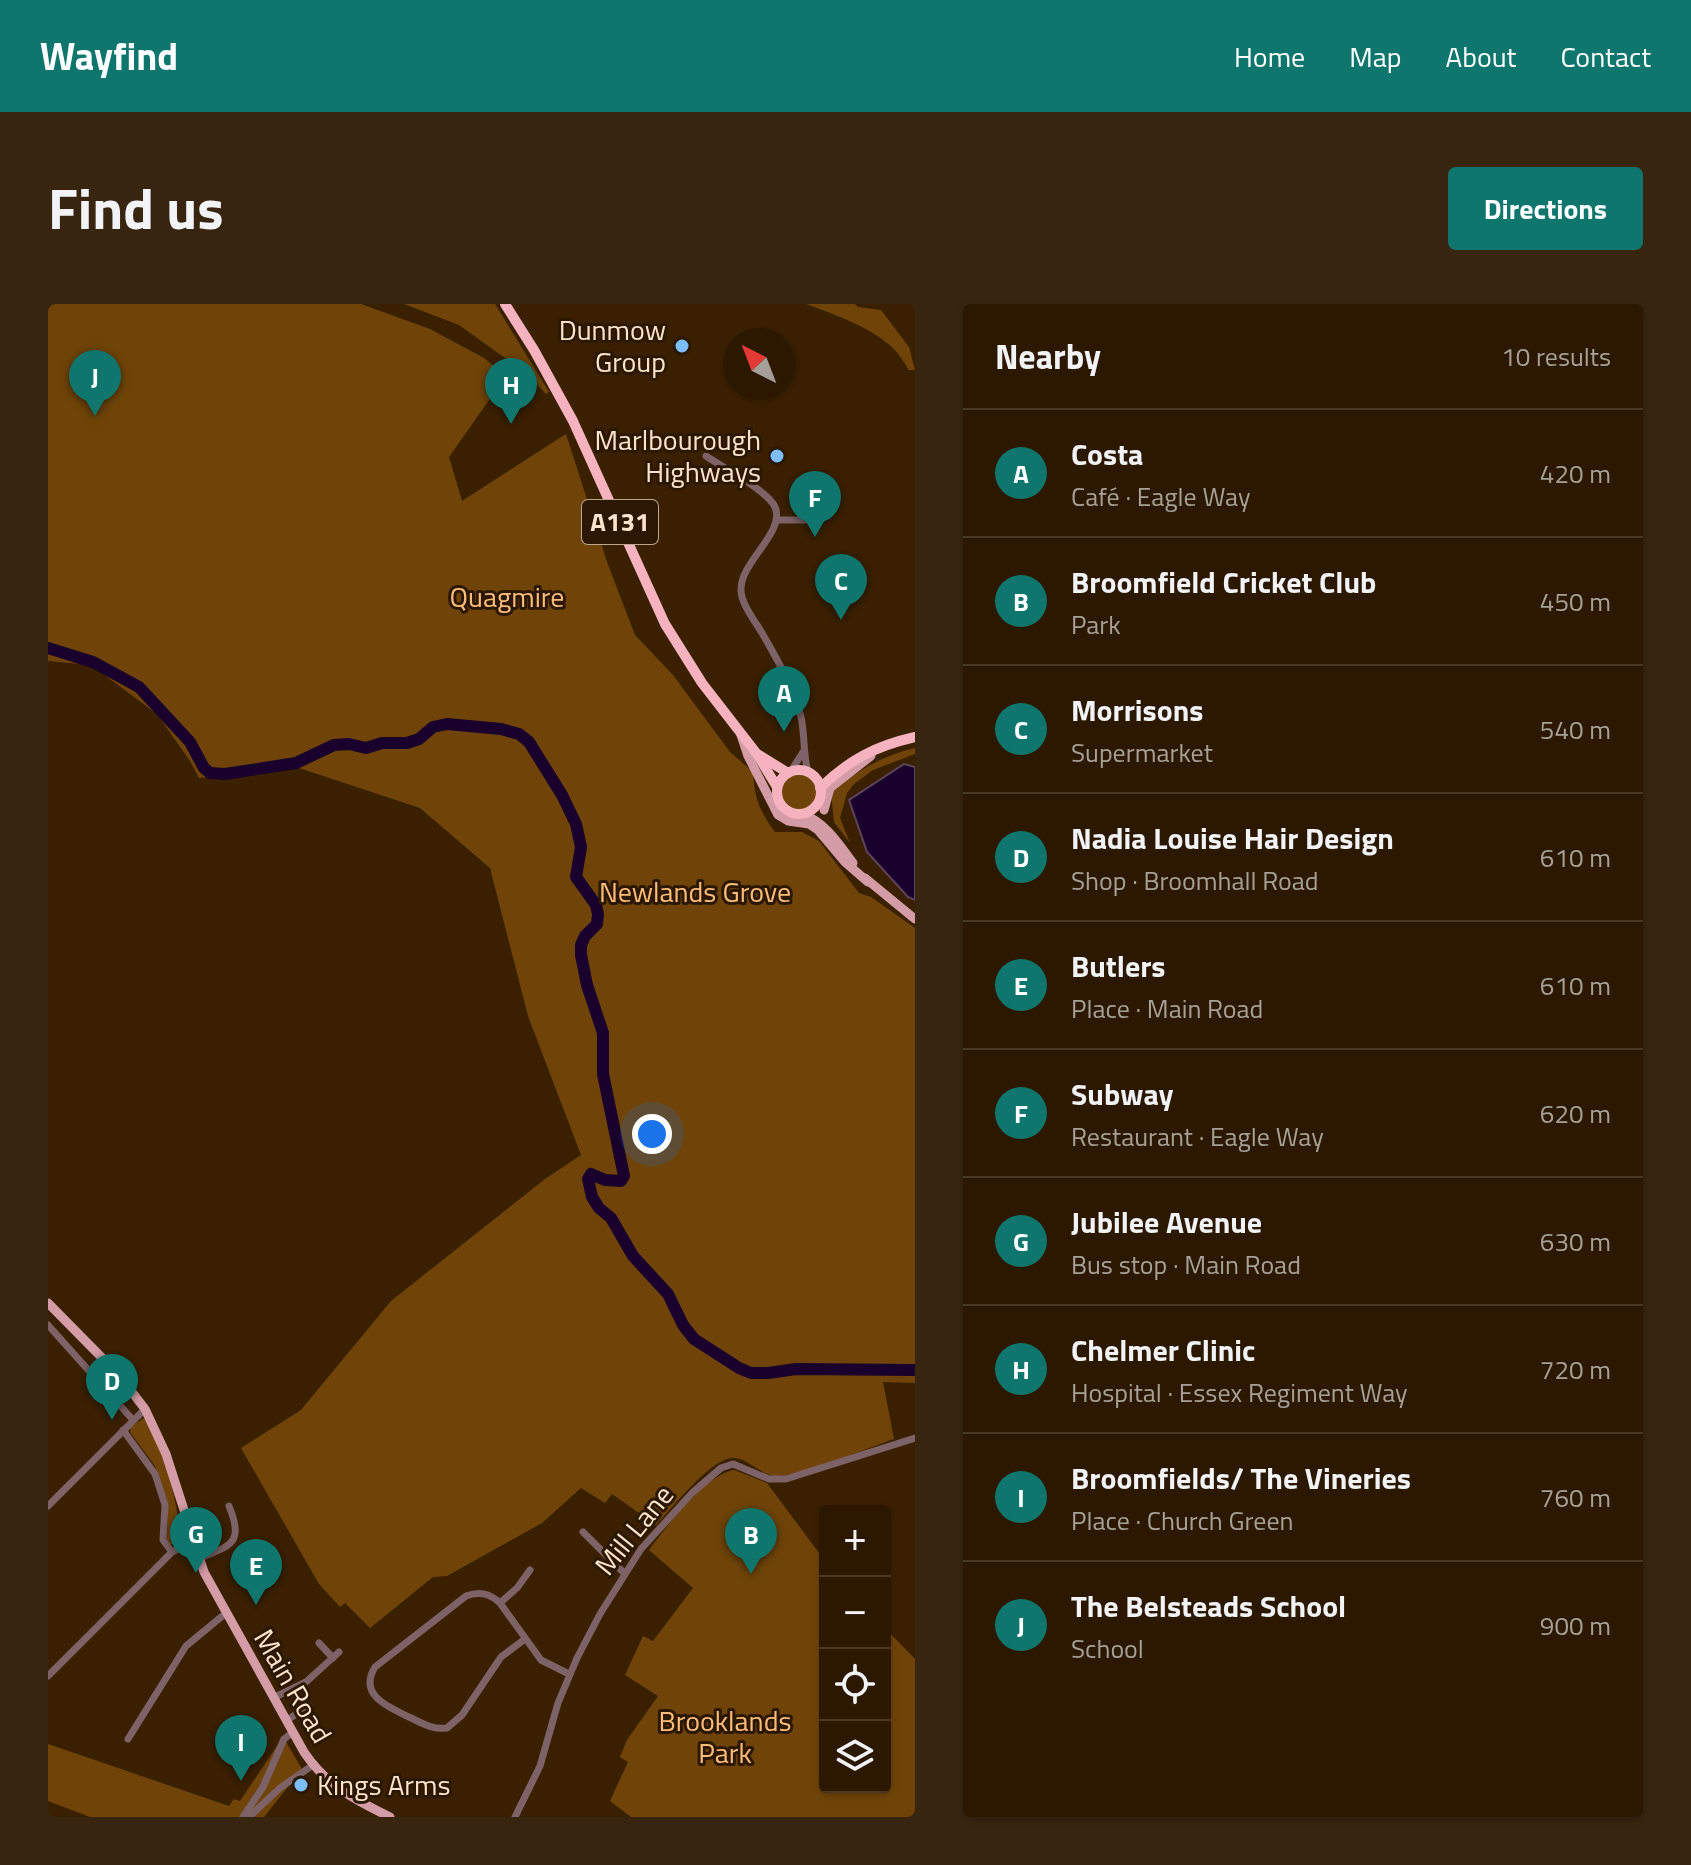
<!DOCTYPE html>
<meta charset="utf-8">
<style>
body{margin:0;font-family:"Titillium Web",sans-serif;background:#38250f;color:#f1f3f6}
.controls{position:absolute;right:24px;bottom:24px;display:grid;overflow:hidden;border-radius:8px;box-shadow:0 2px 6px #0004}
.controls button{width:72px;height:72px;display:grid;place-items:center;padding:0;border:0;border-bottom:2px solid #483722;background:#2c1800;color:#f1f3f6;font:40px sans-serif}
.compass{position:absolute;left:675px;top:24px;width:72px;height:72px;border-radius:50%;background:#2c1800;box-shadow:0 2px 6px #0004;rotate:318deg}
.you{position:absolute;left:604px;top:830px;width:28px;height:28px;margin:-20px;border:6px solid #fff;border-radius:50%;background:#1a73e8;box-shadow:0 0 0 12px #1a73e833}
.badge{display:grid;place-items:center;width:52px;height:52px;border-radius:50%;background:#0f766e;color:#fff;font-size:26px;font-weight:700}
.pin{position:absolute;translate:-50% -66px;filter:drop-shadow(0 2px 4px #0008)}
.pin::after{content:'';position:absolute;top:42px;width:28px;height:24px;background:inherit;clip-path:polygon(0 0,100% 0,50% 100%)}
.list{margin:0;padding:0;list-style:none}
h2{display:flex;justify-content:space-between;align-items:center;height:104px;margin:0;padding:0 32px;font-size:34px}
h2 small{font-size:26px;font-weight:400;color:#a6a099}
.list li{display:grid;grid-template-columns:52px 1fr auto;gap:24px;align-items:center;box-sizing:border-box;height:128px;padding:0 32px;border-top:2px solid #483722}
.list b{display:block;font-size:30px;white-space:nowrap}
.list p{margin:0;font-size:26px;white-space:nowrap;color:#a6a099}
.list em{font-size:26px;font-style:normal;color:#a6a099}
.icon{flex:none;width:44px;height:44px;fill:none;stroke:currentColor;stroke-width:2;stroke-linecap:round;stroke-linejoin:round}
.map{position:relative;flex:none;width:867px;height:1513px;overflow:hidden;border-radius:8px}
header{display:flex;align-items:center;gap:48px;box-sizing:border-box;height:112px;padding:0 40px;background:#0f766e;color:#fff}
header strong{font-size:38px}
nav{display:flex;gap:44px;margin-inline-start:auto;font-size:28px}
.intro{display:flex;align-items:center;justify-content:space-between;box-sizing:border-box;height:192px;padding:0 48px}
h1{margin:0;font-size:56px}
.button{padding:20px 36px;border-radius:8px;background:#0f766e;color:#fff;font-size:28px;font-weight:700}
main{display:flex;gap:48px;padding:0 48px}
aside{flex:1;background:#2c1800;border-radius:8px;box-shadow:0 2px 6px #0004}
.map>svg:first-child{display:block}
.green{fill:#704408}
.water{fill:#1a002c;stroke:#5e445c;stroke-width:2}
.lines{fill:none;stroke-linecap:round;stroke-linejoin:round}
.river{stroke:#1a002c;stroke-width:12}
.minor{stroke:#7d6267;stroke-width:7}
.major{stroke:#d39ca6;stroke-width:9}
.highway{stroke:#f6b3bf;stroke-width:10}
.poi-dot{fill:#7cbef9;stroke:#2c1802;stroke-width:3}
.labels{text-anchor:middle;stroke-width:6;stroke-linejoin:round;paint-order:stroke}
.shield{fill:#2c1802;stroke:#bda790;stroke-width:2}
.shield-label{font-size:26px;font-weight:bold;fill:#fbe4cd}
.poi-label{font-size:28px;fill:#fbe4cd;stroke:#2c1802;text-anchor:end}
.park-label{font-size:28px;fill:#fdbd7a;stroke:#2c1802}
.street-label{font-size:28px;fill:#fbe4cd;stroke:#2c1802}
</style>
<header>
<strong>Wayfind</strong>
<nav><a>Home</a><a>Map</a><a>About</a><a>Contact</a></nav>
</header>
<div class="intro"><h1>Find us</h1><a class="button">Directions</a></div>
<main>
<div class="map">
<svg width="867" height="1513" viewBox="0 0 867 1513">
<rect width="100%" height="100%" fill="#3b2000"/>
<g class="green">
<path d="M 0,0 L 313,0 L 382,25 L 436,54 L 458,72 L 401,153 L 414,197 L 518,130 L 559,258 L 587,331 L 625,371 L 682,448 L 705,468 C 706,493 712,508 727,528 L 754,528 L 771,537 L 811,589 L 823,593 L 867,624 L 867,1079 L 835,1078 L 846,1135 C 819,1144 753,1173 727,1172 C 712,1171 697,1151 682,1154 C 659,1159 625,1203 608,1221 L 564,1190 L 557,1199 L 533,1184 L 494,1219 L 399,1272 L 385,1273 L 322,1324 L 297,1299 L 292,1303 L 271,1280 L 193,1144 L 253,1106 L 343,997 L 497,875 L 533,851 L 480,712 L 442,564 L 372,504 L 251,464 L 151,474 L 142,457 L 109,410 L 43,361 L 0,357 Z"/>
<polygon points="356,0 447,0 501,88 498,90 478,69 411,21"/>
<path d="M 758,0 L 807,0 L 810,3 L 833,6 L 861,43 L 867,66 L 861,66 C 856,59 852,51 846,45 C 823,23 788,11 758,0 Z"/>
<path d="M 867,444 L 867,450 L 825,466 L 806,480 L 799,489 L 792,514 L 802,539 L 786,518 L 783,489 C 808,467 834,452 867,444 Z"/>
<circle cx="751" cy="489" r="18"/>
<path d="M 96,1114 C 119,1149 127,1192 133,1231 L 127,1240 L 122,1240 L 119,1236 L 120,1202 L 107,1162 L 82,1128 L 83,1123 Z"/>
<path d="M 686,1166 L 719,1179 L 777,1257 L 777,1483 L 837,1483 L 837,1324 L 867,1355 L 867,1513 L 583,1513 L 562,1497 L 580,1458 L 572,1453 L 579,1436 L 610,1392 L 577,1371 L 595,1332 L 605,1337 L 645,1284 L 601,1246 C 618,1223 657,1171 686,1166 Z"/>
<polygon points="235,1433 254,1465 216,1513 42,1513 0,1497 0,1440 181,1502 186,1495 192,1497"/>
</g>
<polygon class="water" points="856,460 867,463 867,596 860,593 819,548 801,496"/>
<g class="lines">
<polyline class="river" points="0,344 45,358 91,383 142,438 156,464 162,469 177,470 248,459 286,441 301,440 318,444 334,439 359,439 371,435 385,423 399,420 453,425 471,430 481,438 514,491 528,520 533,543 528,573 548,601 550,610 549,620 537,632 533,641 533,651 539,681 555,729 555,770 576,872 573,877 557,876 543,870 540,875 544,893 551,904 563,914 585,952 620,990 635,1021 646,1035 691,1064 703,1069 720,1069 748,1065 867,1066"/>
<g class="minor">
<path d="M 658,152 C 674,163 720,187 727,203 C 738,228 692,258 693,286 C 693,300 707,317 714,329 C 729,355 746,384 753,413 C 757,431 755,450 760,468"/>
<polyline points="729,216 758,216"/>
<polyline points="743,467 755,448"/>
<polyline points="0,1021 85,1116"/>
<polyline points="75,1126 107,1170 117,1201 115,1236 124,1248"/>
<polyline points="0,1202 97,1105"/>
<polyline points="535,1228 576,1269"/>
<path d="M 150,1255 C 182,1241 197,1241 181,1202"/>
<polyline points="452,1299 469,1284 482,1266"/>
<path d="M 477,1335 L 453,1353 L 414,1411 L 399,1424 C 384,1426 374,1419 361,1413 C 340,1403 310,1391 327,1363 L 418,1292 C 431,1287 441,1289 452,1299 L 493,1356 L 521,1370"/>
<polyline points="271,1339 285,1354"/>
<polyline points="0,1372 124,1248 145,1238"/>
<polyline points="227,1393 258,1378 291,1348"/>
<polyline points="239,1416 261,1402"/>
<polyline points="80,1435 138,1342 178,1309"/>
<polyline points="195,1513 215,1483 236,1435 245,1428"/>
<polyline points="201,1513 232,1484 265,1461"/>
<polyline points="467,1513 492,1462 510,1399 529,1354 552,1310 593,1245 644,1189 673,1164 685,1160 721,1175 738,1175 867,1134"/>
</g>
<g class="major">
<polyline points="693,431 700,452 730,511 740,517 761,520 770,526 797,558 820,578"/>
<polyline points="776,506 782,484 823,452"/>
<path d="M 755,510 C 778,519 791,540 805,559"/>
<polyline points="817,574 867,615"/>
<path d="M 0,999 L 70,1070 L 97,1105 L 118,1150 L 156,1268 L 256,1448 C 278,1481 307,1496 342,1513"/>
</g>
<g class="highway">
<polyline points="457,0 486,46 525,117 617,320 654,379 709,450 729,483"/>
<polyline points="711,451 740,469"/>
<circle cx="751" cy="488" r="22"/>
<path d="M 772,484 C 801,456 827,442 867,433"/>
</g>
</g>
<g class="poi-dot">
<circle cx="634" cy="42" r="8"/>
<circle cx="729" cy="152" r="8"/>
<circle cx="253" cy="1481" r="8"/>
</g>
<g class="labels">
<rect class="shield" x="534" y="196" width="76" height="44" rx="6"/>
<g class="shield-label">
<text x="572" y="227">A131</text>
</g>
<g class="poi-label">
<text x="618" y="36">Dunmow<tspan x="618" dy="32">Group</tspan></text>
<text x="713" y="146">Marlbourough<tspan x="713" dy="32">Highways</tspan></text>
<text x="269" y="1491" text-anchor="start">Kings Arms</text>
</g>
<g class="park-label">
<text x="459" y="303">Quagmire</text>
<text x="647" y="598">Newlands Grove</text>
<text x="677" y="1427">Brooklands<tspan x="677" dy="32">Park</tspan></text>
</g>
<g class="street-label">
<text transform="translate(586 1226) rotate(-51)" y="10">Mill Lane</text>
<text transform="translate(245 1382) rotate(60)" y="10">Main Road</text>
</g>
</g>
</svg>
<div class="controls">
<button>+</button>
<button>−</button>
<button><svg class="icon" aria-label="locate" viewBox="0 0 24 24"><circle cx="12" cy="12" r="6"/><path d="M12 2v4M12 18v4M2 12h4M18 12h4"/></svg></button>
<button><svg class="icon" aria-label="layers" viewBox="0 0 24 24"><path d="M12 4l9 5-9 5-9-5zM3 14l9 5 9-5"/></svg></button>
</div>
<svg class="compass" viewBox="-18 -18 36 36"><path d="M0-13l5 13h-10z" fill="#e53935"/><path d="M0 13l5-13h-10z" fill="#a6a099"/></svg>
<div class="you"></div>
<div class="pin badge" style="left:736px;top:428px">A</div>
<div class="pin badge" style="left:703px;top:1270px">B</div>
<div class="pin badge" style="left:793px;top:316px">C</div>
<div class="pin badge" style="left:64px;top:1116px">D</div>
<div class="pin badge" style="left:208px;top:1301px">E</div>
<div class="pin badge" style="left:767px;top:233px">F</div>
<div class="pin badge" style="left:148px;top:1269px">G</div>
<div class="pin badge" style="left:463px;top:120px">H</div>
<div class="pin badge" style="left:193px;top:1477px">I</div>
<div class="pin badge" style="left:47px;top:112px">J</div>
</div>
<aside>
<h2>Nearby<small>10 results</small></h2>
<ul class="list">
<li><span class="badge">A</span><div><b>Costa</b><p>Café · Eagle Way</p></div><em>420 m</em></li>
<li><span class="badge">B</span><div><b>Broomfield Cricket Club</b><p>Park</p></div><em>450 m</em></li>
<li><span class="badge">C</span><div><b>Morrisons</b><p>Supermarket</p></div><em>540 m</em></li>
<li><span class="badge">D</span><div><b>Nadia Louise Hair Design</b><p>Shop · Broomhall Road</p></div><em>610 m</em></li>
<li><span class="badge">E</span><div><b>Butlers</b><p>Place · Main Road</p></div><em>610 m</em></li>
<li><span class="badge">F</span><div><b>Subway</b><p>Restaurant · Eagle Way</p></div><em>620 m</em></li>
<li><span class="badge">G</span><div><b>Jubilee Avenue</b><p>Bus stop · Main Road</p></div><em>630 m</em></li>
<li><span class="badge">H</span><div><b>Chelmer Clinic</b><p>Hospital · Essex Regiment Way</p></div><em>720 m</em></li>
<li><span class="badge">I</span><div><b>Broomfields/ The Vineries</b><p>Place · Church Green</p></div><em>760 m</em></li>
<li><span class="badge">J</span><div><b>The Belsteads School</b><p>School</p></div><em>900 m</em></li>
</ul>
</aside>
</main>
